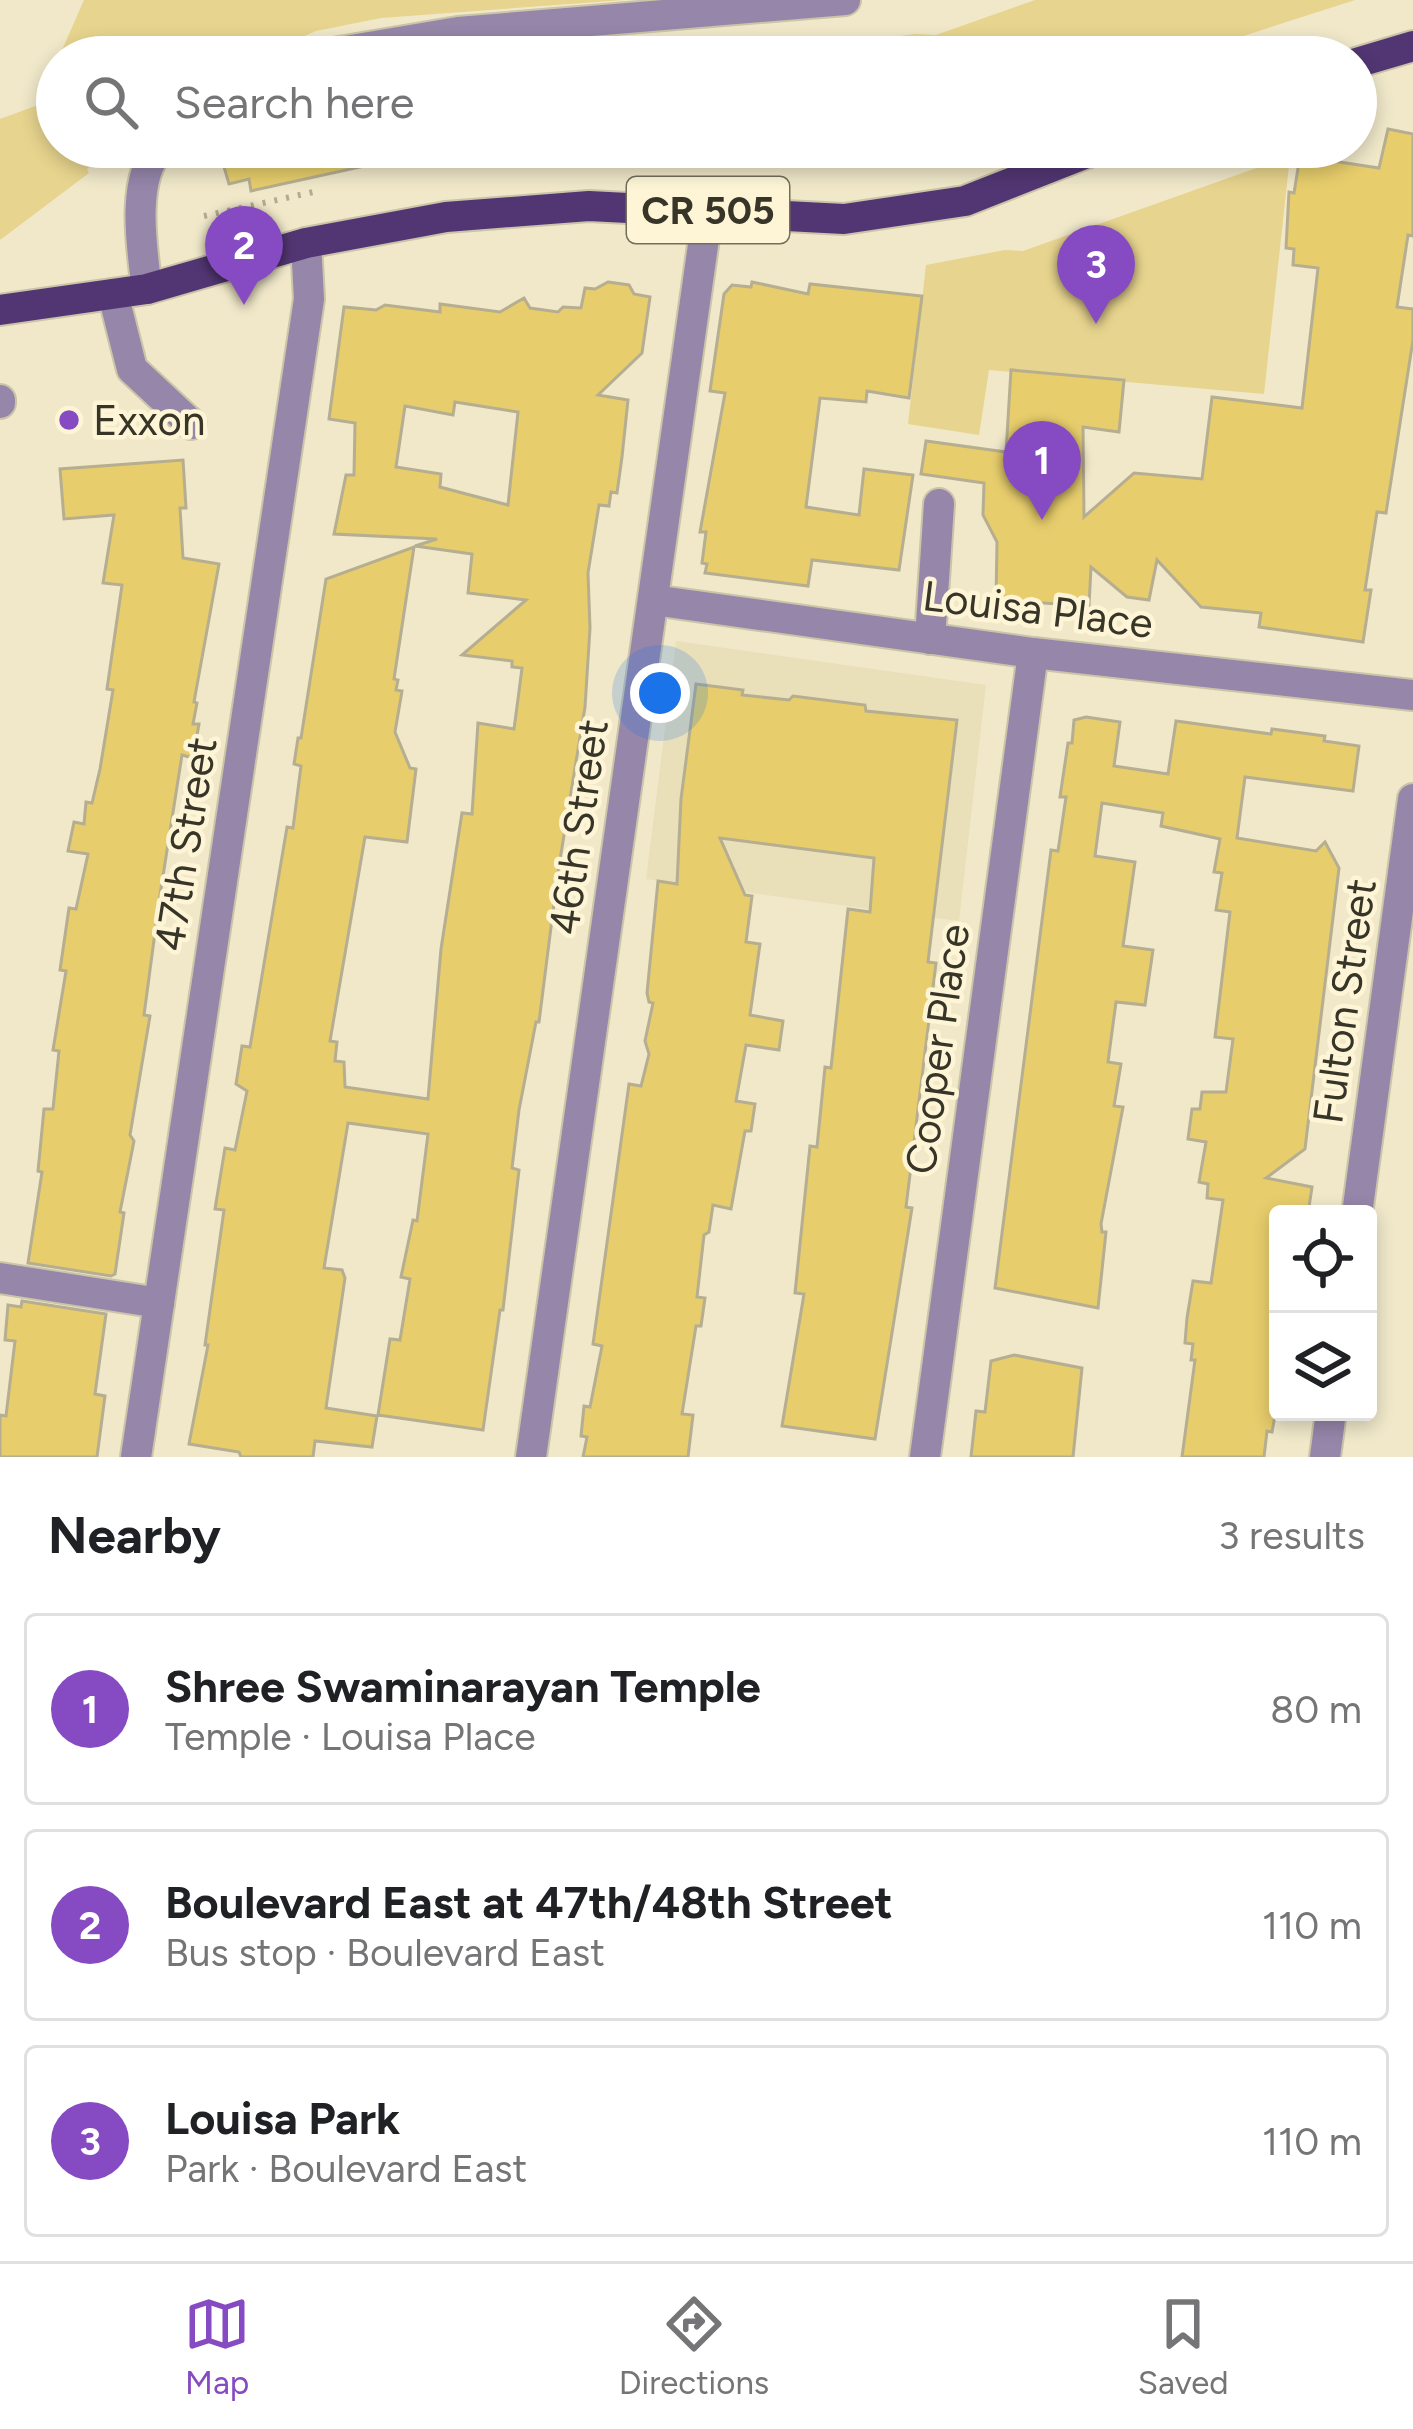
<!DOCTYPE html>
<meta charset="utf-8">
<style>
body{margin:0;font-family:Figtree,sans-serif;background:#f2f2f2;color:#202124}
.controls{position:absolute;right:36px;bottom:36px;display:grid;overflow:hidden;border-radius:12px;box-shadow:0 6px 18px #0003}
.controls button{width:108px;height:108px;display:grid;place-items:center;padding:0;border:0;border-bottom:3px solid #e0e0e0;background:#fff;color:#202124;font:60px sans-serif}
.you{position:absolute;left:660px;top:693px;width:42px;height:42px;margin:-30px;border:9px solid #fff;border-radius:50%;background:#1a73e8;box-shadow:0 0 0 18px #1a73e833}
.badge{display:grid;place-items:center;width:78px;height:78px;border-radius:50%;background:#864bc2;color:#fff;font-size:39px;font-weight:700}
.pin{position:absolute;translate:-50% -99px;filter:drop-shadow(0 3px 6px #0008)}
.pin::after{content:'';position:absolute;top:63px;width:42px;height:36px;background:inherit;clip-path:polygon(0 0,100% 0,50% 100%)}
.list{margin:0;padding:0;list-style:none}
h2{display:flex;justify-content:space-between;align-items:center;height:156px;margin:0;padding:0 48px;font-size:51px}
h2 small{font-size:39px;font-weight:400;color:#757577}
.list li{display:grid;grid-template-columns:78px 1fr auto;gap:36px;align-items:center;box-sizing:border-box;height:192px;margin:0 24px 24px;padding:0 24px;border:3px solid #e0e0e0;border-radius:12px}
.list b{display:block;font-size:45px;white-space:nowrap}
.list p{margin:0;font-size:39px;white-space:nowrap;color:#757577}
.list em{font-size:39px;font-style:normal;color:#757577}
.icon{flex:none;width:66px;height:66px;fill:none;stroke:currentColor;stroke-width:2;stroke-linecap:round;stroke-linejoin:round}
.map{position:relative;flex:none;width:1413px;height:1457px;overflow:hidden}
.search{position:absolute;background:#fff;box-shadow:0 6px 18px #0003;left:36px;right:36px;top:36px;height:132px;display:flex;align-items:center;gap:30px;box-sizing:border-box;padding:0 42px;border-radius:66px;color:#757577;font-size:45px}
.sheet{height:804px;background:#fff}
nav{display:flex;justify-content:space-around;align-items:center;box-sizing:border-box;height:168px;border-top:3px solid #e0e0e0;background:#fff;font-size:33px;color:#757577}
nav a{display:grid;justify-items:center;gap:6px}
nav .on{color:#864bc2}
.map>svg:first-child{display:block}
.built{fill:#e9dfb8}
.green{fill:#e7d48e}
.building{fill:#e7cd6c;stroke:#b6ae90;stroke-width:3;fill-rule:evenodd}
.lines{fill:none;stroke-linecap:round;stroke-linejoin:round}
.minor-casing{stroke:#cbc4a9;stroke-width:34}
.major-casing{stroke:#cbc4a9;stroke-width:34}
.path{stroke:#b1ab92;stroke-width:6;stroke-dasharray:3 9;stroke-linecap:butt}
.minor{stroke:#9586aa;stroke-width:30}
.major{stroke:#523673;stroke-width:30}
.poi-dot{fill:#864bc2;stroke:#fdf5d6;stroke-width:4.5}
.labels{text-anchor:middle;stroke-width:9;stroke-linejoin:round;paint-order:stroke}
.shield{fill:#fdf5d6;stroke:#726e5c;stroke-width:3}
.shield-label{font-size:39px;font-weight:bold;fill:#373428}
.poi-label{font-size:42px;fill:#373428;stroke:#fdf5d6;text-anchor:start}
.street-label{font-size:42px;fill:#373428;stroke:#fdf5d6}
</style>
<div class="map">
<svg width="1413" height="1457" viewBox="0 0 1413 1457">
<rect width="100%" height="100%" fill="#f0e8c9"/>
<polygon class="built" points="676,641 986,685 959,921 646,879"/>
<g class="green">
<polygon points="84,0 624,0 381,18 316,31 255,57 59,57"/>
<polygon points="1035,0 1355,0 1178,57 745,57 915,34 936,35"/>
<polygon points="57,61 57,147 114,147 87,169 89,173 0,240 0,119 38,105"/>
<polygon points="1290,156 1264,394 989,370 979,435 908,424 926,265 1005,250 1023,251"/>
</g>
<g class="building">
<polygon points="1388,129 1413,134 1413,236 1408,235 1397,307 1413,309 1413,340 1386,513 1377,512 1365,590 1371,590 1363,642 1259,627 1261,613 1201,607 1157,560 1149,600 1127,597 1091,567 1089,606 996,600 997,542 983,515 984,483 921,474 926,441 1006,452 1011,370 1124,380 1119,432 1083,427 1084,517 1134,473 1202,479 1212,397 1302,408 1318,268 1293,265 1294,249 1286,248 1289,192 1294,193 1300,156 1379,168"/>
<polygon points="227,147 395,147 396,159 251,191 249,179 229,184 220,153 228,151"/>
<path d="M 608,282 L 629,285 L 634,294 L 650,297 L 642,353 L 598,395 L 628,400 L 622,457 L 617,493 L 611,492 L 609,506 L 599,505 L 588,573 L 590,628 L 585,707 L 558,872 L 539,1022 L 536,1022 L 519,1110 L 512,1168 L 519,1170 L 503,1310 L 500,1310 L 483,1430 L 378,1415 L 390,1339 L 400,1340 L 410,1279 L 401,1277 L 413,1220 L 417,1221 L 428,1134 L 348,1123 L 324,1268 L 342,1270 L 345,1278 L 326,1408 L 377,1416 L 372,1447 L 315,1441 L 313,1457 L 241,1457 L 239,1452 L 189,1444 L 208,1345 L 205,1345 L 224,1210 L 215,1209 L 225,1148 L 235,1150 L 247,1091 L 236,1084 L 242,1046 L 250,1047 L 287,827 L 293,828 L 301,766 L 294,764 L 298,738 L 301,738 L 326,579 L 414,547 L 394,679 L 398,680 L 396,690 L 402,691 L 395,732 L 410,768 L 416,769 L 407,842 L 365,837 L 330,1041 L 337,1042 L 335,1061 L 344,1062 L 345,1087 L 428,1099 L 441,949 L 462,813 L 472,814 L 478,723 L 514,729 L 518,699 L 522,668 L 512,667 L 512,661 L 462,655 L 526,600 L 468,593 L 472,554 L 415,546 L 437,539 L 334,534 L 346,475 L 354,475 L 355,423 L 329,419 L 344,307 L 376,310 L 385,305 L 440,312 L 440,304 L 500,312 L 524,298 L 530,308 L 558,312 L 563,307 L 581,308 L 585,288 L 595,289 ZM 455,402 L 518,412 L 508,505 L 440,487 L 441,474 L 396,467 L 405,406 L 453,415 Z"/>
<polygon points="752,282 808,294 810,284 922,296 909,398 867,391 866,402 820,398 806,507 859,515 864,469 913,475 899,570 812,560 808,586 705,573 707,564 702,563 706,532 700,532 725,393 710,391 724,294 732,285 751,287"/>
<polygon points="183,460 186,508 180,508 183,558 219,564 194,702 197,703 193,724 199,724 193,758 182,755 160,895 144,1015 150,1016 130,1135 134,1141 120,1212 124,1213 115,1274 111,1276 28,1263 42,1172 38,1171 44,1109 53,1109 59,1051 53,1050 66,971 60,970 69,908 76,909 88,854 68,851 74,822 84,824 86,802 92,803 100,769 113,690 107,689 122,585 103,583 114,515 64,519 60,469"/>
<polygon points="696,684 743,690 742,695 789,700 793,696 865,705 866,711 957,720 928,962 936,963 906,1207 912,1208 875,1439 782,1426 804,1294 795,1293 810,1146 817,1147 825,1067 831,1068 848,909 870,912 874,858 720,838 745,895 752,896 746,942 760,944 750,1015 783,1021 779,1050 746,1045 736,1101 755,1104 751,1131 745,1131 731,1209 713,1205 709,1232 704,1235 697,1297 705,1298 701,1326 696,1326 682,1414 693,1415 688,1457 583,1457 587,1437 581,1436 584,1406 590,1407 602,1346 593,1344 629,1084 641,1086 649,1054 645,1041 653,1003 649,1002 647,993 658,881 677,884 681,799"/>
<polygon points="1086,717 1120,722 1114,766 1168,774 1176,721 1271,734 1272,729 1325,736 1324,741 1359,746 1353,791 1245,777 1237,838 1316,851 1325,842 1339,868 1305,1149 1266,1178 1312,1187 1308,1214 1278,1214 1278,1399 1272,1432 1267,1431 1264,1457 1182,1457 1195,1360 1191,1360 1193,1344 1185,1343 1187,1318 1193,1281 1211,1283 1223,1200 1207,1198 1208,1184 1199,1182 1206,1142 1188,1139 1192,1109 1200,1109 1202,1092 1226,1092 1233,1039 1215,1037 1230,912 1216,910 1222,873 1214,872 1220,839 1161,826 1163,813 1102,803 1095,856 1135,862 1123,946 1153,950 1145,1005 1116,1002 1108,1062 1121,1064 1114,1106 1123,1107 1101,1224 1102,1232 1106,1232 1098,1308 995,1288 1051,850 1058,851 1066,797 1060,797 1068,743 1072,743 1074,720"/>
<polygon points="22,1301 106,1314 95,1394 105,1396 97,1457 0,1457 0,1415 6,1416 15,1341 5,1340 8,1305 21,1307"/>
<polygon points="1014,1355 1082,1368 1073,1457 971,1457 976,1411 985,1412 991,1361"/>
</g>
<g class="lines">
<g class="minor-casing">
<g id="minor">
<polyline points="310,57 458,32 845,0"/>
<path d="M 147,289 C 142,250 130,177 161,147"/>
<polyline points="113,294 132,369 191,424"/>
<polyline points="0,400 0,403"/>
<polyline points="653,600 1033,653 1413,695"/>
<polyline points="930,639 939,504"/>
<polyline points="1357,1214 1413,799"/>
<polyline points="0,1278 159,1303"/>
<polyline points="136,1457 309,299 306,243"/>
<polyline points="531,1457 708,210"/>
<polyline points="925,1457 1033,653"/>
<polyline points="1325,1457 1331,1412"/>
</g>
</g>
<g class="major-casing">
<g id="major">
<polyline points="1356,63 1413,46"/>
<polyline points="0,310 147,289 306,243 446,217 589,206 844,219 965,201 1102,147"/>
</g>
</g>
<polyline class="path" points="204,216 318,191"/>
<use href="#minor" class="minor"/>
<use href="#major" class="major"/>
</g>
<circle class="poi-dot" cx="69" cy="420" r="12"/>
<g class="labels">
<rect class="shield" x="627" y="177" width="162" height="66" rx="9"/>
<g class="shield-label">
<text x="708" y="224">CR 505</text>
</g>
<g class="poi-label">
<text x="93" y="435">Exxon</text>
</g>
<g class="street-label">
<text transform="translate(1038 609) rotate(7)" y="15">Louisa Place</text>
<text transform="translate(578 827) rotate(-82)" y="15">46th Street</text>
<text transform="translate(185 844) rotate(-81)" y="15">47th Street</text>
<text transform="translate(1344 1001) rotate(-82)" y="15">Fulton Street</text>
<text transform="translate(937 1049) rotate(-82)" y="15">Cooper Place</text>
</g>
</g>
</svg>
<div class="controls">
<button><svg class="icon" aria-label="locate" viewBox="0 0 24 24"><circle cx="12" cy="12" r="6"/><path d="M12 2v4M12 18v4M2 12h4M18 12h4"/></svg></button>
<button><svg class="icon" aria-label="layers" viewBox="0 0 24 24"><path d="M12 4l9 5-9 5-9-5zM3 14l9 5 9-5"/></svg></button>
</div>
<div class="you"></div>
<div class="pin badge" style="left:1042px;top:520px">1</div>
<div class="pin badge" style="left:244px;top:305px">2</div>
<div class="pin badge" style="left:1096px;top:324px">3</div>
<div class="search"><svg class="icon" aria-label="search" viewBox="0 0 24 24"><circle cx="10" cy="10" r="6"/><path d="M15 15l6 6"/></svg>Search here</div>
</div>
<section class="sheet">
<h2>Nearby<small>3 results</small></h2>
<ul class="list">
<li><span class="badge">1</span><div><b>Shree Swaminarayan Temple</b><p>Temple · Louisa Place</p></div><em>80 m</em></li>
<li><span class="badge">2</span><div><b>Boulevard East at 47th/48th Street</b><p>Bus stop · Boulevard East</p></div><em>110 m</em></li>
<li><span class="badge">3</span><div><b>Louisa Park</b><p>Park · Boulevard East</p></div><em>110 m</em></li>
</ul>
</section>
<nav>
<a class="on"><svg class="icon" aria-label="map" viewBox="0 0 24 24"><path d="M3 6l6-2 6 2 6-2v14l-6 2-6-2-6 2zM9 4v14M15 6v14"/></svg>Map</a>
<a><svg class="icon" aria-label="directions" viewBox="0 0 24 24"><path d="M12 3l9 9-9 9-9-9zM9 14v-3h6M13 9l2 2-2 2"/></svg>Directions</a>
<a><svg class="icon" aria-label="saved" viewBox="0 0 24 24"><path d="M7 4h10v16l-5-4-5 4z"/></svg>Saved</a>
</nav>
